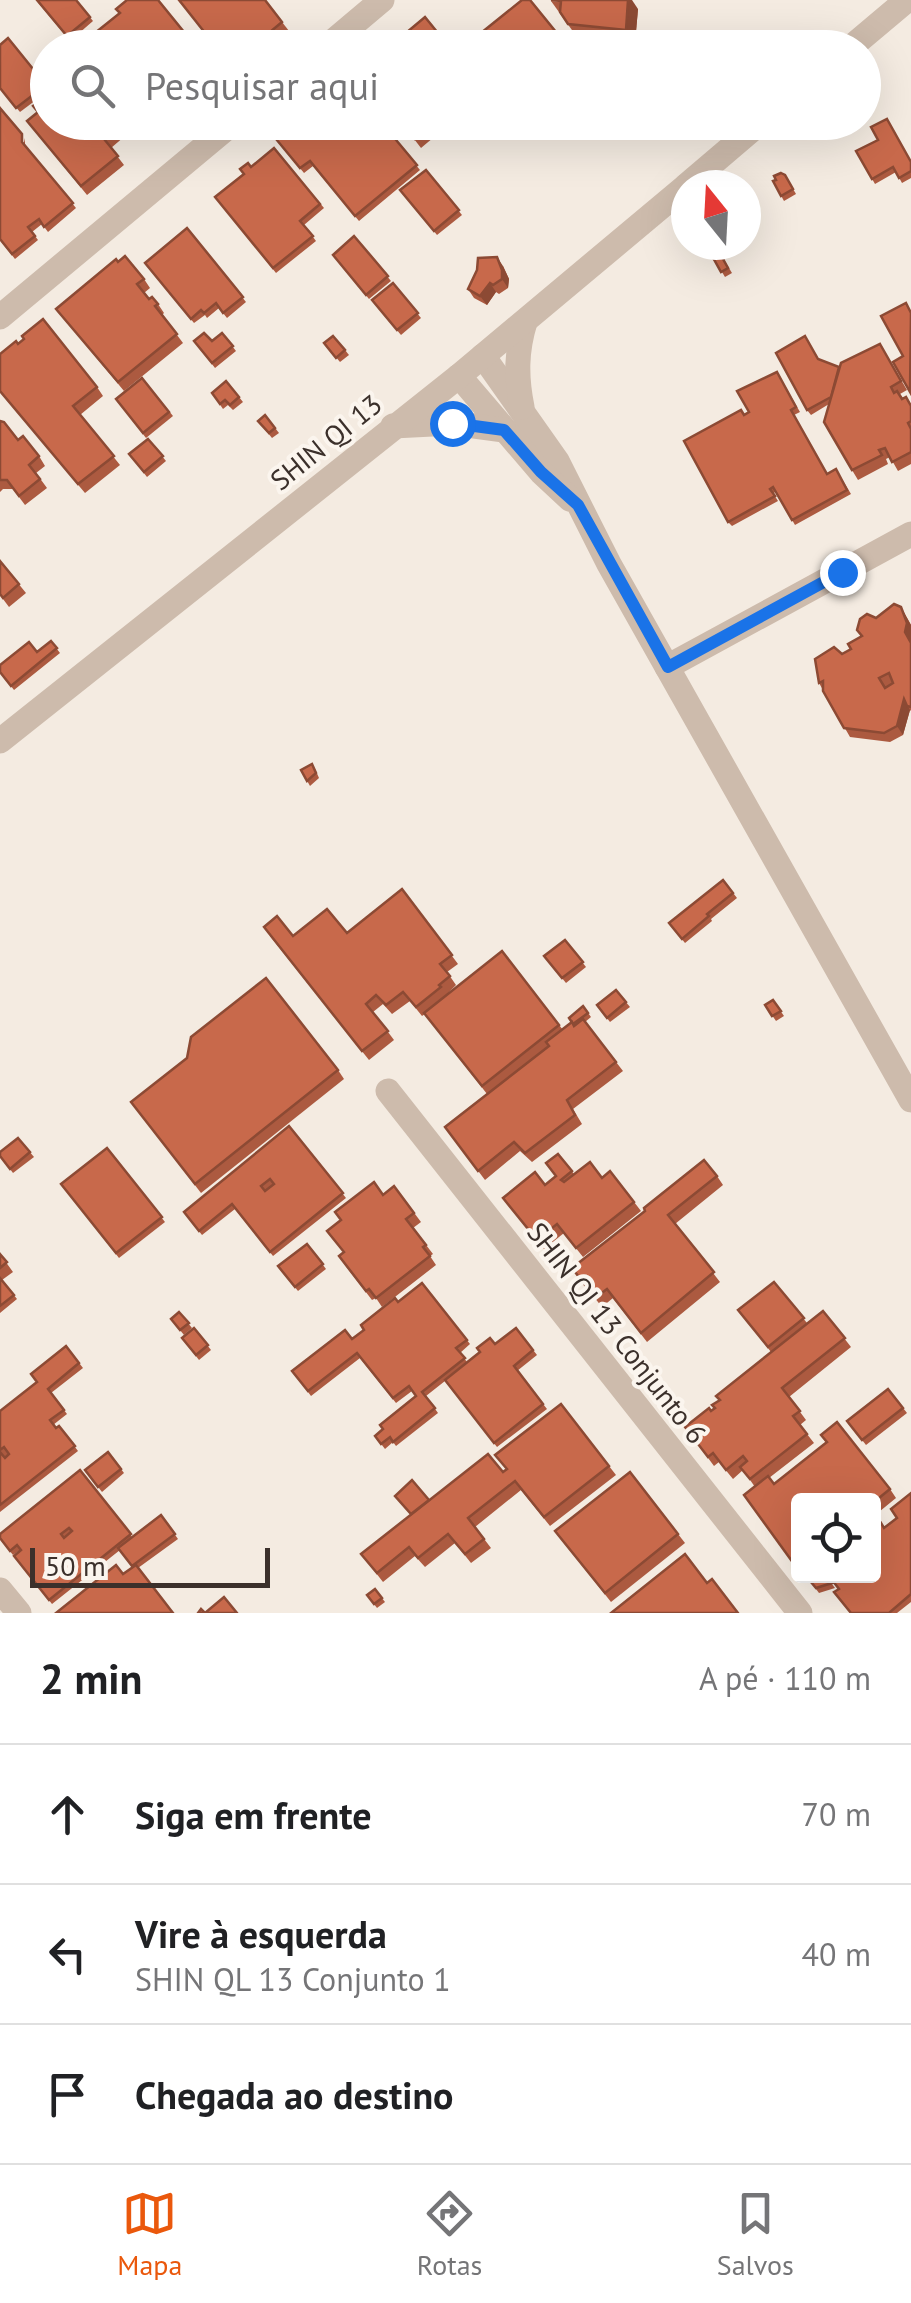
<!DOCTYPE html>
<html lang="pt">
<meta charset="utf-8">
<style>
body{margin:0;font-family:"PT Sans",sans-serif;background:#f2f2f2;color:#202124}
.controls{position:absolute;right:30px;bottom:30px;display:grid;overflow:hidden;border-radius:10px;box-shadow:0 10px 40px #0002}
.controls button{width:90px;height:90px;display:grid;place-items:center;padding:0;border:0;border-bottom:2px solid #e0e0e0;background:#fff;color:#202124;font:50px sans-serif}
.compass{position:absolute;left:671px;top:170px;width:90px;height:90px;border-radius:50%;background:#fff;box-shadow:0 10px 40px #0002;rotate:342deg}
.scale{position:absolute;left:30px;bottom:25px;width:240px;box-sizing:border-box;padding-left:10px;border:5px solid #3b302b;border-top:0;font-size:28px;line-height:35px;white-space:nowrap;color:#3b302b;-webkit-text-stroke:8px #fbf5ee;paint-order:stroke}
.stop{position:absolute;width:30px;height:30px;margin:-22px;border:8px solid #1a73e8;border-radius:50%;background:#fff}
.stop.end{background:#1a73e8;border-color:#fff;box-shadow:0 2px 10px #0008}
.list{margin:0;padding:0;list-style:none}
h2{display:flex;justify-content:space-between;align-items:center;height:130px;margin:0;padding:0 40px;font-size:42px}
h2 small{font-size:32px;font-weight:400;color:#757577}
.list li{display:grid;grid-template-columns:65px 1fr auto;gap:30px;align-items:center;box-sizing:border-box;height:140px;padding:0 40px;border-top:2px solid #e0e0e0}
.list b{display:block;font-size:38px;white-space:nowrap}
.list p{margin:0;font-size:32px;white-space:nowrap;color:#757577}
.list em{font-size:32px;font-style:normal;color:#757577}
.icon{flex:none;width:55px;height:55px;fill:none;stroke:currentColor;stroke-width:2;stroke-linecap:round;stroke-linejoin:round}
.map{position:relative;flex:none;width:911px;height:1613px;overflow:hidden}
.search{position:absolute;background:#fff;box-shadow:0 10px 40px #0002;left:30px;right:30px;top:30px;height:110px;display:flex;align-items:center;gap:25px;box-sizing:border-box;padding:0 35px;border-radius:55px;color:#757577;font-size:38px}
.sheet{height:550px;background:#fff}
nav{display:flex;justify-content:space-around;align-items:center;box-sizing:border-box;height:140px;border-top:2px solid #e0e0e0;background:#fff;font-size:28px;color:#757577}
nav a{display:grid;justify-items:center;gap:5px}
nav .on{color:#ea580c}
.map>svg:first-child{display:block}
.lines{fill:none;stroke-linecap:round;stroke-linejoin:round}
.minor{stroke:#cdbbac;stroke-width:25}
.wall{fill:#ac5a40}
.shaded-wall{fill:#8c4a34}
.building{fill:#c8694b;stroke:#8c4a34;stroke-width:2.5;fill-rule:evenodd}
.route{stroke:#1a73e8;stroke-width:12}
.labels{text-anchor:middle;stroke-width:8;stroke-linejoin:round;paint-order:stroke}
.street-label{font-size:28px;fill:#3b302b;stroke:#fbf5ee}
</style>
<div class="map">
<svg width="911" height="1613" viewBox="0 0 911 1613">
<rect width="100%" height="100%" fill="#f4ebe1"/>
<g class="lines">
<g class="minor">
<polyline points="325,48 382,0"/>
<polyline points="850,48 907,0"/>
<polyline points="687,185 761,122"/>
<polyline points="0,317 234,122"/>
<polyline points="483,356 557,461 609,564 911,1100"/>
<polyline points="459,376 541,472 570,499"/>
<path d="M 522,407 C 516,377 516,351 525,322"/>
<polyline points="393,426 452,423 504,430"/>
<polyline points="667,667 911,534"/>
<polyline points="0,741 459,376 686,186"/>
<polyline points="388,1091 800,1613"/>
<polyline points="0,1590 19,1613"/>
</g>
</g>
<g class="wall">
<polygon points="36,0 76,0 93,21 70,41"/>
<polygon points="551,1 638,9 635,43 577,37"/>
<polygon points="282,22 289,31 269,48 216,48"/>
<polygon points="8,38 48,86 48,91 20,112 0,88"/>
<polygon points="27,121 116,122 125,136 111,148 124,165 87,195"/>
<polygon points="152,122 181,122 164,137"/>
<polygon points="381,122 420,170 359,221 313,166 304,173 276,139"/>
<polygon points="401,122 452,122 421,148"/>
<polygon points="25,138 25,146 76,208 48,232 42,224 32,232 38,240 15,259 0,240"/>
<polygon points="274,148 324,208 304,225 316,241 276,273 215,197"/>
<polygon points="856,151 911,161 911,178 902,183 896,172 875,184"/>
<polygon points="426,170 462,215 437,235 400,190"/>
<polygon points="785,175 796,194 784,201 773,181"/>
<polygon points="187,228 246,302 227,318 219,308 207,318 205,315 194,323 145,263"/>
<polygon points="354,236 391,281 369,299 333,255"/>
<polygon points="718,250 732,273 725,277 711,254"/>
<polygon points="118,262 144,279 150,288 144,293 149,299 158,304 164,313 162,315 183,343 124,391 56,309"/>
<polygon points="503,266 509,279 508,288 499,294 496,292 487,305 474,298 468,289"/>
<polygon points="393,283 421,318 401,335 372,300"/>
<polygon points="222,333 236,351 215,368 194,341 212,341"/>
<polygon points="324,343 345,350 349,355 340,362"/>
<polygon points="18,344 97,387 103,396 80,415 120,465 85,493 0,392 0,354"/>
<polygon points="880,344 907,390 900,394 903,398 906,397 911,404 911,464 898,471 890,457 886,459 888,464 858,480 852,470 829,404 811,415 807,410 819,359 839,367"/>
<polygon points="777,372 800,412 794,415 827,474 836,469 851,494 795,525 776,492 773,493 778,501 732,526 728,522 744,415 749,412"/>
<polygon points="142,378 173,416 146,438 116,399"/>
<polygon points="226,381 243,402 233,410 228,405 223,409 212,393"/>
<polygon points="265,415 279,433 272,438 258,421"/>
<polygon points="0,421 18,440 39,456 45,466 36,473 47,488 25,505 13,489 3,489 0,492"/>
<polygon points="148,439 166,461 147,477 129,454"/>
<polygon points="0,561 26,593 9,607 0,595"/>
<polygon points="901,607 911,625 911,711 910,710 903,735 890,742 850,737 819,683 842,654 851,649 876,618"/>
<polygon points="51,641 60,653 14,690 0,672 37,652"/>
<polygon points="315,769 319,778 310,786 301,770"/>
<polygon points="723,880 737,898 711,919 712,921 685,943 669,923"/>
<polygon points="402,889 458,964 447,972 456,985 446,995 502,951 563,1030 572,1022 583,1006 591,1017 585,1022 623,1071 573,1109 582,1124 532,1162 520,1151 485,1180 445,1127 487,1094 425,1014 422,1016 410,1001 392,1014 383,1004 373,1012 394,1040 369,1060 270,936 347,933"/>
<polygon points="565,940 586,967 566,983 544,956"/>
<polygon points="616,990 630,1007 610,1022 597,1005"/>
<polygon points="773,1000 784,1016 776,1021 765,1005"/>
<polygon points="187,1058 338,1070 344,1079 201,1193 131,1102"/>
<polygon points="289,1126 346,1198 273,1256 235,1209 202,1235 184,1212"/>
<polygon points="18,1138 34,1157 13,1173 0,1156"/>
<polygon points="107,1148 165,1222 119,1258 61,1184"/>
<polygon points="558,1154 574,1174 602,1178 610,1171 641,1211 583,1257 564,1233 544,1249 510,1207 545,1185 556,1176"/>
<polygon points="717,1176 723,1185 675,1224 720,1282 647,1342 613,1298 602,1307 578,1277"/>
<polygon points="394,1186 421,1222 413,1228 433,1254 430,1256 436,1265 382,1307 376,1298 372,1300 345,1265 344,1253 383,1195"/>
<polygon points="307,1244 326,1269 298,1291 278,1266"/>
<polygon points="0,1254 13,1272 2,1280 17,1299 0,1313"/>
<polygon points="774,1282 807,1323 771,1352 738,1310"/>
<polygon points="422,1283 470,1344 460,1353 467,1362 495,1344 516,1328 537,1355 517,1371 547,1409 497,1447 445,1381 426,1396 438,1413 396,1446 393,1442 385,1449 375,1436 416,1396 412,1391 396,1403 360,1358 311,1396 292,1371 352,1339"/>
<polygon points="823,1311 851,1347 789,1397 806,1420 800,1425 814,1443 769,1478 774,1484 826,1443 821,1435 890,1489 896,1498 874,1516 874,1500 798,1500 798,1570 744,1495 755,1487 743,1470 733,1479 719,1462 714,1466 685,1427 711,1411"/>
<polygon points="179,1312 192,1328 184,1335 171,1319"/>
<polygon points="194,1328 211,1350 199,1360 182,1338"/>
<polygon points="66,1346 83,1368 51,1393 67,1414 53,1425 56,1428 59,1426 78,1451 0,1512 0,1411 37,1382"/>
<polygon points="888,1389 907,1413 866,1445 847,1421"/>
<polygon points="108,1452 124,1473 102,1492 85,1470"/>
<polygon points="495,1455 609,1466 616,1475 550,1526 521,1490 475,1527 491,1548 471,1563 455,1543 425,1567 415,1556 383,1582 361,1554 429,1500 503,1472 506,1469"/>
<polygon points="80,1470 132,1537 161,1515 178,1539 138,1568 123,1574 132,1567 120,1550 52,1604 14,1556 20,1550 13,1555 0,1539"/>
<polygon points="630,1472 685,1543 611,1602 562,1540"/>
<polygon points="911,1493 911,1602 897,1613 850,1613 839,1589 884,1528 897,1518"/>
<polygon points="806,1576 826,1576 835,1588 819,1593"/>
<polygon points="375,1589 385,1602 377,1608 367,1595"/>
</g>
<g class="shaded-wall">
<polygon points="628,0 632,0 638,9 635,43 626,30"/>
<polygon points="497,257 503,266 509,279 508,288 502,279"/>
<polygon points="490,283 496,292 487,305 480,296"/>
<polygon points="901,607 911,625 911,643 905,632"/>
<polygon points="904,699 910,710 903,735 897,726"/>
</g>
<g class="building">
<polygon points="37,0 76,0 90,17 67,36"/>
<polygon points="127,0 158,0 197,48 91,48 85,41 120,13 116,9"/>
<polygon points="179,0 265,0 282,22 251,48 217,48"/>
<polygon points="522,0 530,0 569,48 493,48 481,33"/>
<polygon points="551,0 628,0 626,30 568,24 560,12 561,1"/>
<polygon points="425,17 450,48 388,48"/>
<polygon points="8,38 46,85 16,108 0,88 0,45"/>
<polygon points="48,94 48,122 116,122 119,127 104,139 118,156 81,186 27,121 38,112 33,106"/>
<polygon points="0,108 22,134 22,142 73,203 44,227 39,219 28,227 35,236 12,254 0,239"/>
<polygon points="887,119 911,162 911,171 899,178 893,167 872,179 856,151 878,140 871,127"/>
<polygon points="295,122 381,122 417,165 355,216 310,161 300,168 276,139"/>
<polygon points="402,122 435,122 415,139"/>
<polygon points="274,148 320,204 300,221 313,236 273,268 215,197 244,174 240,169 248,163 251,167"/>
<polygon points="426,170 459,210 434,231 400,190"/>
<polygon points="781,173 785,175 793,189 781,196 773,181 776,180 774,176"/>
<polygon points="187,228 243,297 223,313 216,303 204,313 201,310 191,319 145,263"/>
<polygon points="354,236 388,276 366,295 333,255"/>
<polygon points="718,250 728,268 721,272 711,254"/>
<polygon points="125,256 144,279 137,284 149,299 152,297 158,304 155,306 177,334 118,382 56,309 116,259 118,262"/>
<polygon points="497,257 502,270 502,279 493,285 490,283 480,296 468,289 477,270 478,258"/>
<polygon points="393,283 418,313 397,330 372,300"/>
<polygon points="906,303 911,313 910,392 893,362 903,356 881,316"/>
<polygon points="43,319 97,387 73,406 114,456 78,484 0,391 0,354 16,341 18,344 24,339 22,336"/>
<polygon points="204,333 212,341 222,333 233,346 212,363 194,341"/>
<polygon points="333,336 345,350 336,358 324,343"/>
<polygon points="805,336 818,359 839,367 831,397 807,410 776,353"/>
<polygon points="880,344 901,381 891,387 894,393 897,391 902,399 906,397 911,406 911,421 908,423 911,429 911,452 892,462 885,448 879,450 882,455 852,470 824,422 841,363"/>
<polygon points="777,372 796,407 791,410 827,474 836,469 847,490 792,520 773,487 770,489 775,496 728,522 684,441 741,410 744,415 749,412 737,391"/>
<polygon points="142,378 169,412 143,433 116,399"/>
<polygon points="226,381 239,397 230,405 225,400 220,404 212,393"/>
<polygon points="265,415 275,428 269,433 258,421"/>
<polygon points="0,421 4,422 18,440 23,436 39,456 29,465 40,479 19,496 7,480 0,480"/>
<polygon points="148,439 163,456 144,472 129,454"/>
<polygon points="0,561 19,584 3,598 0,594"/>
<path d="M 894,604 L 901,607 L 907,623 L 905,632 L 911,643 L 911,707 L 907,706 L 904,699 L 897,726 L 884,733 L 844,728 L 823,691 L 823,681 L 819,683 L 815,659 L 834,647 L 842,654 L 851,649 L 848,644 L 862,636 L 857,630 L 860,619 L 867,614 L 876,618 ZM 889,673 L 893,683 L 885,688 L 879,678 Z"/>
<polygon points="51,641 57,648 11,686 0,672 0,665 29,642 37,652"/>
<polygon points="312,764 316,773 307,781 301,770"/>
<polygon points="723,880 733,893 707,914 709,916 682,939 669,923"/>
<polygon points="402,889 452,955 440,964 450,976 439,985 441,987 416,1007 403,992 386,1005 376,995 366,1004 388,1031 362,1051 264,927 277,916 293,936 327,909 347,933"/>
<polygon points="565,940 583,962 562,978 544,956"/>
<polygon points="502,951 559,1025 482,1086 424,1013"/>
<polygon points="266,978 338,1070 195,1184 131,1102 187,1058 191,1037"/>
<polygon points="616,990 626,1002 607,1018 597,1005"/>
<polygon points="773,1000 781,1011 772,1016 765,1005"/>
<polygon points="583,1006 588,1013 573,1024 569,1018"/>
<polygon points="583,1019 616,1062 567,1100 575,1115 525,1153 514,1142 478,1171 445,1127 549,1046 546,1042 572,1022 574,1026"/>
<path d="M 289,1126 L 343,1193 L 270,1252 L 232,1204 L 199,1231 L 184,1212 ZM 270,1179 L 274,1184 L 265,1191 L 261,1186 Z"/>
<polygon points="18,1138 30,1152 10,1169 0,1156 0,1152"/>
<polygon points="107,1148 162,1217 116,1253 61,1184"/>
<polygon points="558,1154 572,1171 561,1180 564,1182 590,1162 602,1178 610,1171 634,1202 576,1248 557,1224 537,1240 503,1198 535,1172 545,1185 556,1176 546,1163"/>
<polygon points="704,1160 717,1176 668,1215 714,1272 641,1333 607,1289 595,1298 572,1268 645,1211 644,1208"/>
<polygon points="374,1182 383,1195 394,1186 414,1213 406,1219 426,1245 423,1247 430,1256 376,1298 369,1289 366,1291 339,1256 344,1252 327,1231 341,1220 335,1212"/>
<polygon points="307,1244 323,1264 295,1287 278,1266"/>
<polygon points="0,1254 7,1262 0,1268"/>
<polygon points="0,1278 14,1295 0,1306"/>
<polygon points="774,1282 804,1318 768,1347 738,1310"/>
<polygon points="422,1283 467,1340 456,1348 465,1358 422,1392 435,1408 393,1442 390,1437 381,1444 375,1436 383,1429 380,1425 416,1396 409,1386 393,1398 357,1353 308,1391 292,1371 345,1330 352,1339 364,1330 361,1325 395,1298 398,1302"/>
<polygon points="823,1311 845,1338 782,1388 800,1411 793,1416 807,1434 750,1479 740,1467 747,1461 743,1456 726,1470 713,1453 708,1457 685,1427 709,1408 711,1411 715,1408 712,1405 720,1400 716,1396"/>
<polygon points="179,1312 189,1323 180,1330 171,1319"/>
<polygon points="194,1328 208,1345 196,1355 182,1338"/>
<polygon points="516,1328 533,1350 514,1366 543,1404 494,1443 445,1380 480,1352 477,1348 490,1338 495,1344"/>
<polygon points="66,1346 79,1363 48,1389 64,1410 50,1420 56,1428 59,1426 75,1446 0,1505 0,1452 5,1458 9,1454 4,1447 0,1450 0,1411 37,1382 31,1374"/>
<polygon points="888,1389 903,1408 862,1440 847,1421"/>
<polygon points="561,1404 609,1466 544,1517 515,1481 468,1518 484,1539 465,1554 448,1534 418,1558 409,1547 377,1573 361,1554 488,1454 503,1472 507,1469 495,1455"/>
<polygon points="837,1422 890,1489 874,1502 874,1500 798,1500 798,1560 794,1564 744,1495 768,1476 774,1484 827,1442 821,1435"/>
<polygon points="108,1452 121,1469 98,1487 85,1470"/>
<path d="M 80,1470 L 131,1534 L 49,1600 L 14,1556 L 21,1550 L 17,1545 L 10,1551 L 0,1538 L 0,1534 ZM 69,1528 L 72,1531 L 64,1538 L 61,1534 Z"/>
<polygon points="630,1472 678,1534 605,1593 555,1531"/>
<polygon points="412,1480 429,1500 411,1514 395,1496"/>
<polygon points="911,1493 911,1594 889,1613 851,1613 834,1592 839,1589 829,1576 874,1576 874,1529 881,1523 884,1528 897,1518 891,1509"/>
<polygon points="161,1515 175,1534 132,1566 118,1548"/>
<polygon points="685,1554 707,1583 712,1579 738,1613 611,1613"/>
<polygon points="116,1565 123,1574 136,1565 173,1613 56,1613"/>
<polygon points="806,1576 826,1576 832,1583 816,1588"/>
<polygon points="375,1589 382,1598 374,1604 367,1595"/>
<polygon points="224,1597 237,1613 198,1613 201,1609 205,1613"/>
</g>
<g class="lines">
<polyline class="route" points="452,423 504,430 541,472 578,505 668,667 842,572"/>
</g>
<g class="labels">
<g class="street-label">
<text transform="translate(326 442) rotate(-39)" y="10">SHIN QI 13</text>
<text transform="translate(617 1333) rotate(52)" y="10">SHIN QI 13 Conjunto 6</text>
</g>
</g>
</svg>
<div class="controls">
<button><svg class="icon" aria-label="locate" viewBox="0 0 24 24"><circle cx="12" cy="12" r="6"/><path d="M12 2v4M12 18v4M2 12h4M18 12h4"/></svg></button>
</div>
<svg class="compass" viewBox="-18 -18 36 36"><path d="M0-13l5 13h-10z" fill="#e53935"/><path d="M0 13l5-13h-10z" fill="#757577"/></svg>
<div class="scale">50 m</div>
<div class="stop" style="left:452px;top:423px"></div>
<div class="stop end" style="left:842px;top:572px"></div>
<div class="search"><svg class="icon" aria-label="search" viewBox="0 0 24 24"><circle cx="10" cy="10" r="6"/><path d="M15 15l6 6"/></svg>Pesquisar aqui</div>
</div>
<section class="sheet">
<h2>2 min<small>A pé · 110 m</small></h2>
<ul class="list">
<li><svg class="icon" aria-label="ahead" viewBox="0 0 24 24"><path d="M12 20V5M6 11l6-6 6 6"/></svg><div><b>Siga em frente</b></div><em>70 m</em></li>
<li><svg class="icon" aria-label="left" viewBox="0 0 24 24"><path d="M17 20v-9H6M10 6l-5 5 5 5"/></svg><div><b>Vire à esquerda</b><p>SHIN QL 13 Conjunto 1</p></div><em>40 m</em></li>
<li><svg class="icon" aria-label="arrive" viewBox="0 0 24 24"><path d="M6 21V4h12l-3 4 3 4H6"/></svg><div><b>Chegada ao destino</b></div></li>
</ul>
</section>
<nav>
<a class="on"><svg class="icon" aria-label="map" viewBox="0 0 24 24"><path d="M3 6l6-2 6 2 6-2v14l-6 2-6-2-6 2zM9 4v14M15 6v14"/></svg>Mapa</a>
<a><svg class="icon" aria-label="directions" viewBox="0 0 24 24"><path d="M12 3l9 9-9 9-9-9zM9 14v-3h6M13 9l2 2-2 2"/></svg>Rotas</a>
<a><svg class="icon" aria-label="saved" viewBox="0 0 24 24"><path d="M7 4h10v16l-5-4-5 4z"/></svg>Salvos</a>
</nav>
